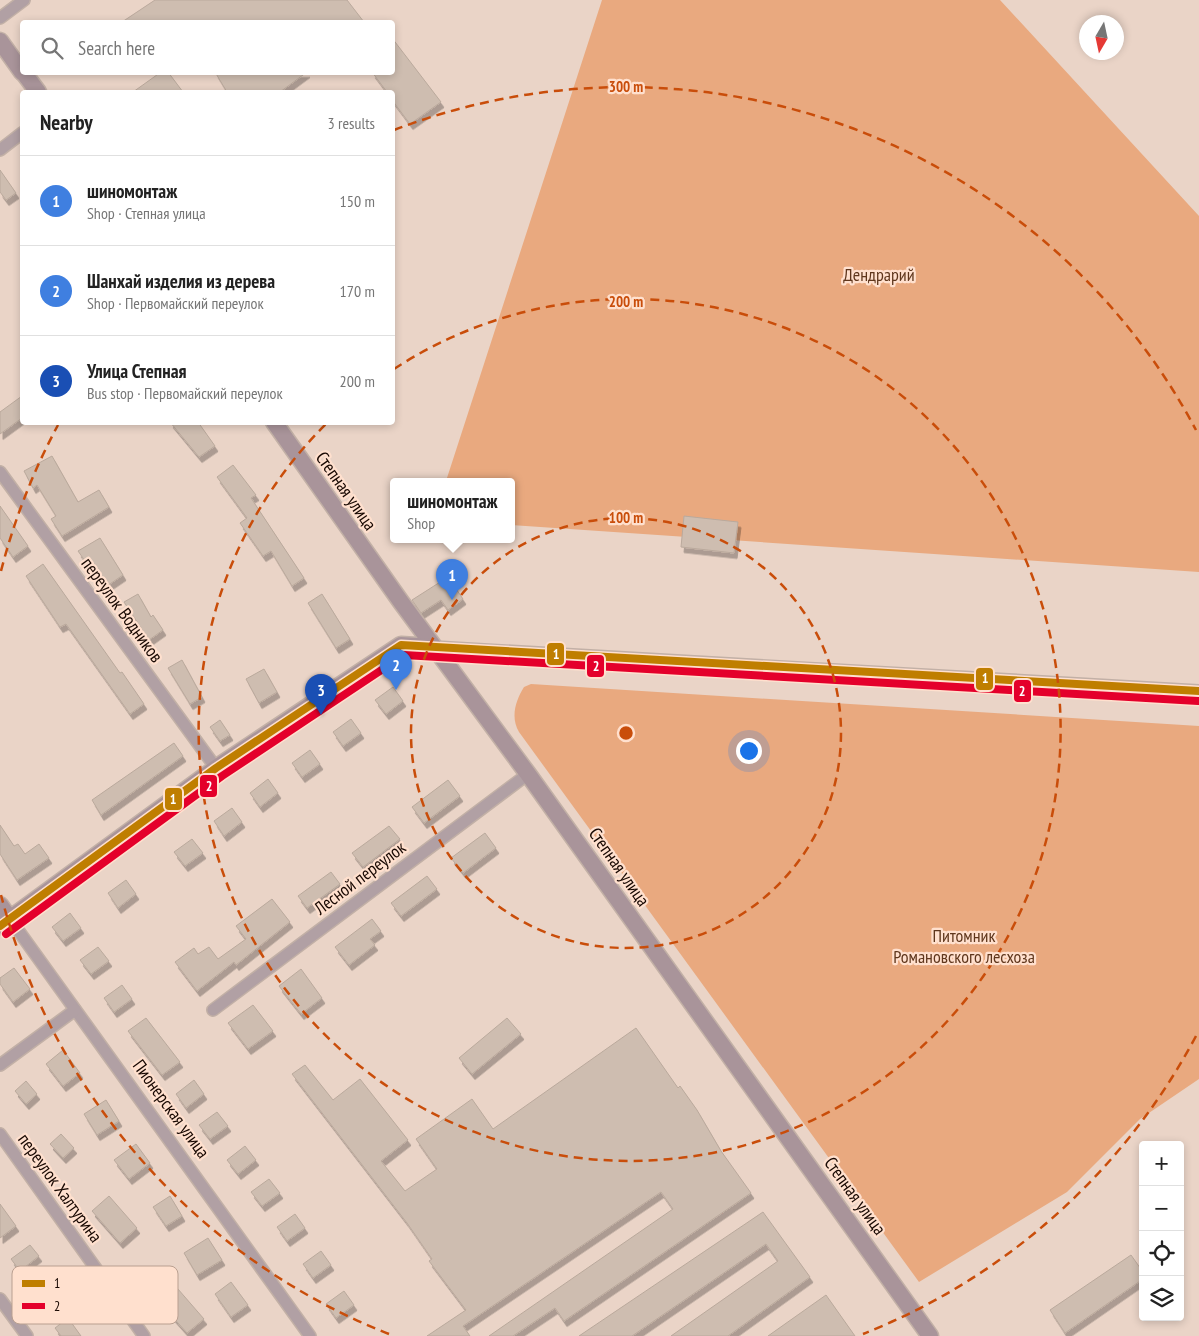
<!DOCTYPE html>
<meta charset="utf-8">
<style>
body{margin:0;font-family:"PT Sans Narrow",sans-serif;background:#f2f2f2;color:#222}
.controls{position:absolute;right:15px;bottom:15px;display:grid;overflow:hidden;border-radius:5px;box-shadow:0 2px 8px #0003}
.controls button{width:45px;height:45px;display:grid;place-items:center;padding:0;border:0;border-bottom:1px solid #e0e0e0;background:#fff;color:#222;font:25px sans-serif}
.compass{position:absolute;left:1079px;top:15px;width:45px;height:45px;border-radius:50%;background:#fff;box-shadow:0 2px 8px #0003;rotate:189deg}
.you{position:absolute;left:748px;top:750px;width:18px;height:18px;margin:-12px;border:4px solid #fff;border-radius:50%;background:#1a73e8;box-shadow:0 0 0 8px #1a73e833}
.badge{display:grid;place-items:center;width:32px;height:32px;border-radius:50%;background:#b45309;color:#fff;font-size:16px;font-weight:700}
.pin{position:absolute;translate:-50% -41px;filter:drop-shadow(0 1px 2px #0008)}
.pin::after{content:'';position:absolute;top:26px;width:18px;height:15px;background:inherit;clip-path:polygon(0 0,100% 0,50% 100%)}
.popup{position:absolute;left:390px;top:478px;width:125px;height:65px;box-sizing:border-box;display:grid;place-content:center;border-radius:5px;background:#fff;filter:drop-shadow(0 1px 4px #0005);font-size:16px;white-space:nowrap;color:#767676}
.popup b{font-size:19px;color:#222}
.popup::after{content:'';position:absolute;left:50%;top:100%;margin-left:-10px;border:10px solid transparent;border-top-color:#fff}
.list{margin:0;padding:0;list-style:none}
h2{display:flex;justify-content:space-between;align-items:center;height:65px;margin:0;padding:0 20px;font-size:21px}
h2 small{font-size:16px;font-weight:400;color:#767676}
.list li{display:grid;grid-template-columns:32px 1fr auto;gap:15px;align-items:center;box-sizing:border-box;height:90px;padding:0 20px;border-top:1px solid #e0e0e0}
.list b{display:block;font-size:19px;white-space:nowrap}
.list p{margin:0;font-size:16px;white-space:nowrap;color:#767676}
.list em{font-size:16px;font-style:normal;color:#767676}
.icon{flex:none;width:28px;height:28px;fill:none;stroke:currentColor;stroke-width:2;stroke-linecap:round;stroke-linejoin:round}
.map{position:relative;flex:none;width:1199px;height:1336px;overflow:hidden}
.search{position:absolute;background:#fff;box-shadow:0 2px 8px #0003;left:20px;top:20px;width:375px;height:55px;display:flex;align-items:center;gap:12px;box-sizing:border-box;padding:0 18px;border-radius:5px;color:#767676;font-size:19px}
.panel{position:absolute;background:#fff;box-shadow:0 2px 8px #0003;left:20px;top:90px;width:375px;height:335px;border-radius:5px}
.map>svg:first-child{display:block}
.forest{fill:#e9a97f}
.building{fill:#cebdb0;stroke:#baa99c;filter:url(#shadow)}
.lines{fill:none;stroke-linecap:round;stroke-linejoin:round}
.street-casing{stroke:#c2b0a6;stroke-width:14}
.secondary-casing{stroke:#c2b0a6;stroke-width:19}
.street{stroke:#b1a0a4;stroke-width:11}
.secondary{stroke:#a9949a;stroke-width:16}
.bus-1-casing{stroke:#ffe0ce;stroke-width:11}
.bus-2-casing{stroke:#ffe0ce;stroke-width:11}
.bus-1{stroke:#bf7e00;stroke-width:8}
.bus-2{stroke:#e4002b;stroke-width:8}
.ring{fill:none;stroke:#c94d0a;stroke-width:2.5;stroke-dasharray:9 6}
.labels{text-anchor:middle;stroke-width:4.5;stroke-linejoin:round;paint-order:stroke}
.park-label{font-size:18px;fill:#5f361c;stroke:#ffe0ce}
.street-label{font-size:18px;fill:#170701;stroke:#ffe0ce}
.key{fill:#ffe0ce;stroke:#b99f90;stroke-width:1}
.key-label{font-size:14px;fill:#170701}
.centre{fill:#c94d0a;stroke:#ffe0ce;stroke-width:2.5}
.ring-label{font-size:15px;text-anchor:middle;font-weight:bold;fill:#c94d0a;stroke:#ffe0ce;stroke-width:4.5;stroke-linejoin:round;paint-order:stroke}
.line-badge{stroke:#ffe0ce;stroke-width:2}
.badge-label{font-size:14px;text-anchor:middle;font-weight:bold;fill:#fff}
</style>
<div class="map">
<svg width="1199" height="1336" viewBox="0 0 1199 1336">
<defs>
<filter id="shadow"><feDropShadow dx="3" dy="5.5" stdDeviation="0" flood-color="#0004"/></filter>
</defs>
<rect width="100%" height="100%" fill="#ead4c7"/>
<g class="forest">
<polygon points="602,0 1000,0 1199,216 1199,572 511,525 511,481 446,481"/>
<path d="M 531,684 L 1199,726 L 1199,1079 L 1140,1119 L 1067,1192 L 919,1282 L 519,732 C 510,717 516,700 524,687 Z"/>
</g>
<g class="building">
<polygon points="155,0 347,0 364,22 122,22"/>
<polygon points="392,38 441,102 410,124 392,100 392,92 387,92 372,72 392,72"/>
<polygon points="161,72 168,72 183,92 133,92"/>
<polygon points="215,72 307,72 280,92 227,92"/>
<polygon points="0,170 16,193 6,200 0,192"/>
<polygon points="22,396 22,418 0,434 0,412"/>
<polygon points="170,422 198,422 215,446 199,457"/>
<polygon points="52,456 78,502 99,490 109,507 62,536 51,519 56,516 37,485 33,488 24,471"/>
<polygon points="233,465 256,495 251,498 304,578 292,586 271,551 263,556 240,523 247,518 217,477"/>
<polygon points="0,506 28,546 13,557 0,538"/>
<polygon points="684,516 738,522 734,553 681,547"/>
<polygon points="100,538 123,575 104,588 78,551"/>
<polygon points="43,564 120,673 122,672 144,704 130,714 66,624 60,627 26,576"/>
<polygon points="448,577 463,599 448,610 441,600 421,613 412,600"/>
<polygon points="138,594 151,617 153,615 163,630 149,640 124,602"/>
<polygon points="322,594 350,639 336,648 308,603"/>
<polygon points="182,660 202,697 190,704 168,668"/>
<polygon points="264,669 277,692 259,703 246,679"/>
<polygon points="393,687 403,701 386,714 375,700"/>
<polygon points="351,719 361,733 343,746 333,732"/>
<polygon points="220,720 230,735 220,741 210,727"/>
<polygon points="174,743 183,756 101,815 92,800"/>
<polygon points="310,750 320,764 302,777 292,763"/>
<polygon points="268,779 278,793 260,807 250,793"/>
<polygon points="448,780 460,796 424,823 412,807"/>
<polygon points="232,808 242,822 224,836 214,821"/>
<polygon points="0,825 14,846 18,844 25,854 39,844 49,858 17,880 0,854"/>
<polygon points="389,826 400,839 363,867 352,853"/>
<polygon points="485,833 496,848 463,873 451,858"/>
<polygon points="192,839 203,853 185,866 174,852"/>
<polygon points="331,872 340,884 307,908 298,896"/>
<polygon points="427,876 437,889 401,916 391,903"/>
<polygon points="126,880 136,894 118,908 108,893"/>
<polygon points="272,899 290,922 236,965 234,962 197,991 175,962 194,948 198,954 209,947 218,959 246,939 236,926"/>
<polygon points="70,913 81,928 63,941 52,927"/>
<polygon points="372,919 381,931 370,939 375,945 349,965 335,947"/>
<polygon points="98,947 109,961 91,974 80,960"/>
<polygon points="14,968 30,989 13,1002 0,984 0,978"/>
<polygon points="301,969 322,998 301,1014 279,986"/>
<polygon points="122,985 132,999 114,1012 104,998"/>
<polygon points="253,1005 273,1031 248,1049 228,1023"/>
<polygon points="146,1018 180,1062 162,1075 128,1031"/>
<polygon points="507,1018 521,1034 472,1074 459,1058"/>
<polygon points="636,1028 678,1088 680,1086 697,1110 721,1151 751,1193 564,1321 555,1308 513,1336 489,1336 673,1209 661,1192 463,1326 470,1336 427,1336 466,1310 429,1261 432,1259 407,1223 292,1074 305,1065 333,1100 360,1079 408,1140 381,1161 405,1191 437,1169 416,1139 472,1099 493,1129"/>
<polygon points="63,1050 80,1073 63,1086 46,1064"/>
<polygon points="194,1080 204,1094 186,1108 176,1094"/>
<polygon points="26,1081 37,1094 26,1104 15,1091"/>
<polygon points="106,1100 119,1121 97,1135 84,1114"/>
<polygon points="217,1112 228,1126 210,1139 199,1125"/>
<polygon points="61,1134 74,1148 63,1158 50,1144"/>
<polygon points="136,1144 150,1163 129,1179 114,1160"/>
<polygon points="245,1146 256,1160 238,1174 227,1160"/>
<polygon points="269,1179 280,1193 262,1206 251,1192"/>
<polygon points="109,1196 137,1228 120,1243 92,1211"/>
<polygon points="170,1196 182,1216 166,1226 153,1207"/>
<polygon points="0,1204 16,1226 0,1238"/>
<polygon points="763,1212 810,1277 728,1336 671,1336 778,1261 766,1244 632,1336 579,1336"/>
<polygon points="295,1214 305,1228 287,1241 277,1227"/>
<polygon points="208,1238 222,1260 197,1275 184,1253"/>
<polygon points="30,1245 39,1256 20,1271 11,1259"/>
<polygon points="321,1251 331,1265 313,1278 303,1264"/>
<polygon points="1131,1255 1143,1272 1143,1279 1065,1333 1050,1310"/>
<polygon points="60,1274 69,1287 42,1306 33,1294"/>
<polygon points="171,1281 204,1319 187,1333 154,1296"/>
<polygon points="231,1282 248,1305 231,1317 215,1294"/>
<polygon points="344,1291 354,1305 336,1318 326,1304"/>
<polygon points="826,1295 855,1336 768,1336"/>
<polygon points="68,1318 81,1336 61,1336 55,1328"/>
</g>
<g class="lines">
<g class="street-casing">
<g id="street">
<polyline points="0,18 24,0"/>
<polyline points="0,150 22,133"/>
<polyline points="0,472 216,768"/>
<polyline points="433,647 1199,691"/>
<polyline points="10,919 310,1336"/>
<polyline points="213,1010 528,774"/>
<polyline points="0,1065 75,1010"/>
<polyline points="0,1134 144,1336"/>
<polyline points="0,1299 27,1336"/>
</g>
</g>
<g class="secondary-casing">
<g id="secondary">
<polyline points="0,41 22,72"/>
<polyline points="23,72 38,92"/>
<polyline points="274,422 401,602 528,774 930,1336"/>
<polyline points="0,905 10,919"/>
<polyline points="0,926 216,768 401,645 433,647"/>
</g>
</g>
<use href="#street" class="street"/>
<use href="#secondary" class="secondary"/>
<g class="bus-1-casing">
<polyline id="bus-1" points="0,926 216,768 401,645 1199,691"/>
</g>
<g class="bus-2-casing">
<polyline id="bus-2" points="6,934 222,776 404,655 1198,701"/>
</g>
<use href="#bus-1" class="bus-1"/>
<use href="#bus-2" class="bus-2"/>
</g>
<g class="ring">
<circle cx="626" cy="733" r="215"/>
<path d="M394 369A431 431 0 1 1 327 423"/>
<path d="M1196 1036A646 646 0 0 1 863 1334M389 1334A646 646 0 0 1 1 895M1 571A646 646 0 0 1 58 425M394 130A646 646 0 0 1 1196 430"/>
</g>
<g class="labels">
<g class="park-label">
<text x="879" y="281">Дендрарий</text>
<text x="964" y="942">Питомник<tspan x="964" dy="21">Романовского лесхоза</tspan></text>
</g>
<g class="street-label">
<text transform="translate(346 491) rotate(55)" y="6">Степная улица</text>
<text transform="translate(122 610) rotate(54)" y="6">переулок Водников</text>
<text transform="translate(619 867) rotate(55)" y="6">Степная улица</text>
<text transform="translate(360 878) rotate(-37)" y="6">Лесной переулок</text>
<text transform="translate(171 1109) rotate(54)" y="6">Пионерская улица</text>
<text transform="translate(60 1188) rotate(54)" y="6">переулок Халтурина</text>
<text transform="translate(855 1196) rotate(54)" y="6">Степная улица</text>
</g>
</g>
<rect x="12" y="1266" width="166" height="58" rx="8" class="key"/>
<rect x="22" y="1280" width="23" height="7" fill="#bf7e00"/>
<rect x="22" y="1303" width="23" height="6" fill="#e4002b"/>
<g class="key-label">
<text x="54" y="1288">1</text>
<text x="54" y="1311">2</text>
</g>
<circle cx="626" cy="733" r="8" class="centre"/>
<g class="ring-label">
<text x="626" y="92">300 m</text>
<text x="626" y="307">200 m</text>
<text x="626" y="523">100 m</text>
</g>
<g class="line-badge">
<rect x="546" y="642" width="19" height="24" rx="5" fill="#bf7e00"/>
<rect x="586" y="654" width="19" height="24" rx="5" fill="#e4002b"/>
<rect x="975" y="667" width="19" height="24" rx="5" fill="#bf7e00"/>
<rect x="1013" y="679" width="19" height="24" rx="5" fill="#e4002b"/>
<rect x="199" y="774" width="19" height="24" rx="5" fill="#e4002b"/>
<rect x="164" y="787" width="19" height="24" rx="5" fill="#bf7e00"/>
</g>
<g class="badge-label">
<text x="556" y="659">1</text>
<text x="596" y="671">2</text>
<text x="985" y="683">1</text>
<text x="1022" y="696">2</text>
<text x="209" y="791">2</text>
<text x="173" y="804">1</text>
</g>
</svg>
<div class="controls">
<button>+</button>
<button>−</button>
<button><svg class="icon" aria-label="locate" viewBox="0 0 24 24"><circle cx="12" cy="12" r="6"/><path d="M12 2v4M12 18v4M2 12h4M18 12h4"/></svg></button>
<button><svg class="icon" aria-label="layers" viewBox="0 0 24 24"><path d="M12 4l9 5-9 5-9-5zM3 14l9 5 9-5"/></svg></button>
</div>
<svg class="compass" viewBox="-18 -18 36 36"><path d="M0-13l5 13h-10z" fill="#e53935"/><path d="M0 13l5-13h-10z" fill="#767676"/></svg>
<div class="you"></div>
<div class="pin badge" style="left:452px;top:600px;background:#3f7fe0">1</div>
<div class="popup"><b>шиномонтаж</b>Shop</div>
<div class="pin badge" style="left:396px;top:690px;background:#3f7fe0">2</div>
<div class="pin badge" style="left:321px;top:715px;background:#1a4fb4">3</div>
<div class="search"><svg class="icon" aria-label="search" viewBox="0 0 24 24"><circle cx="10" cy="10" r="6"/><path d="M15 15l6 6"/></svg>Search here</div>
<section class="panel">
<h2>Nearby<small>3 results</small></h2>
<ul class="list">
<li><span class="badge" style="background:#3f7fe0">1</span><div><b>шиномонтаж</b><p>Shop · Степная улица</p></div><em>150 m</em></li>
<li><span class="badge" style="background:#3f7fe0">2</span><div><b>Шанхай изделия из дерева</b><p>Shop · Первомайский переулок</p></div><em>170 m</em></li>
<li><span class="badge" style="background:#1a4fb4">3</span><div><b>Улица Степная</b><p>Bus stop · Первомайский переулок</p></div><em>200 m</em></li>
</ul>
</section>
</div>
